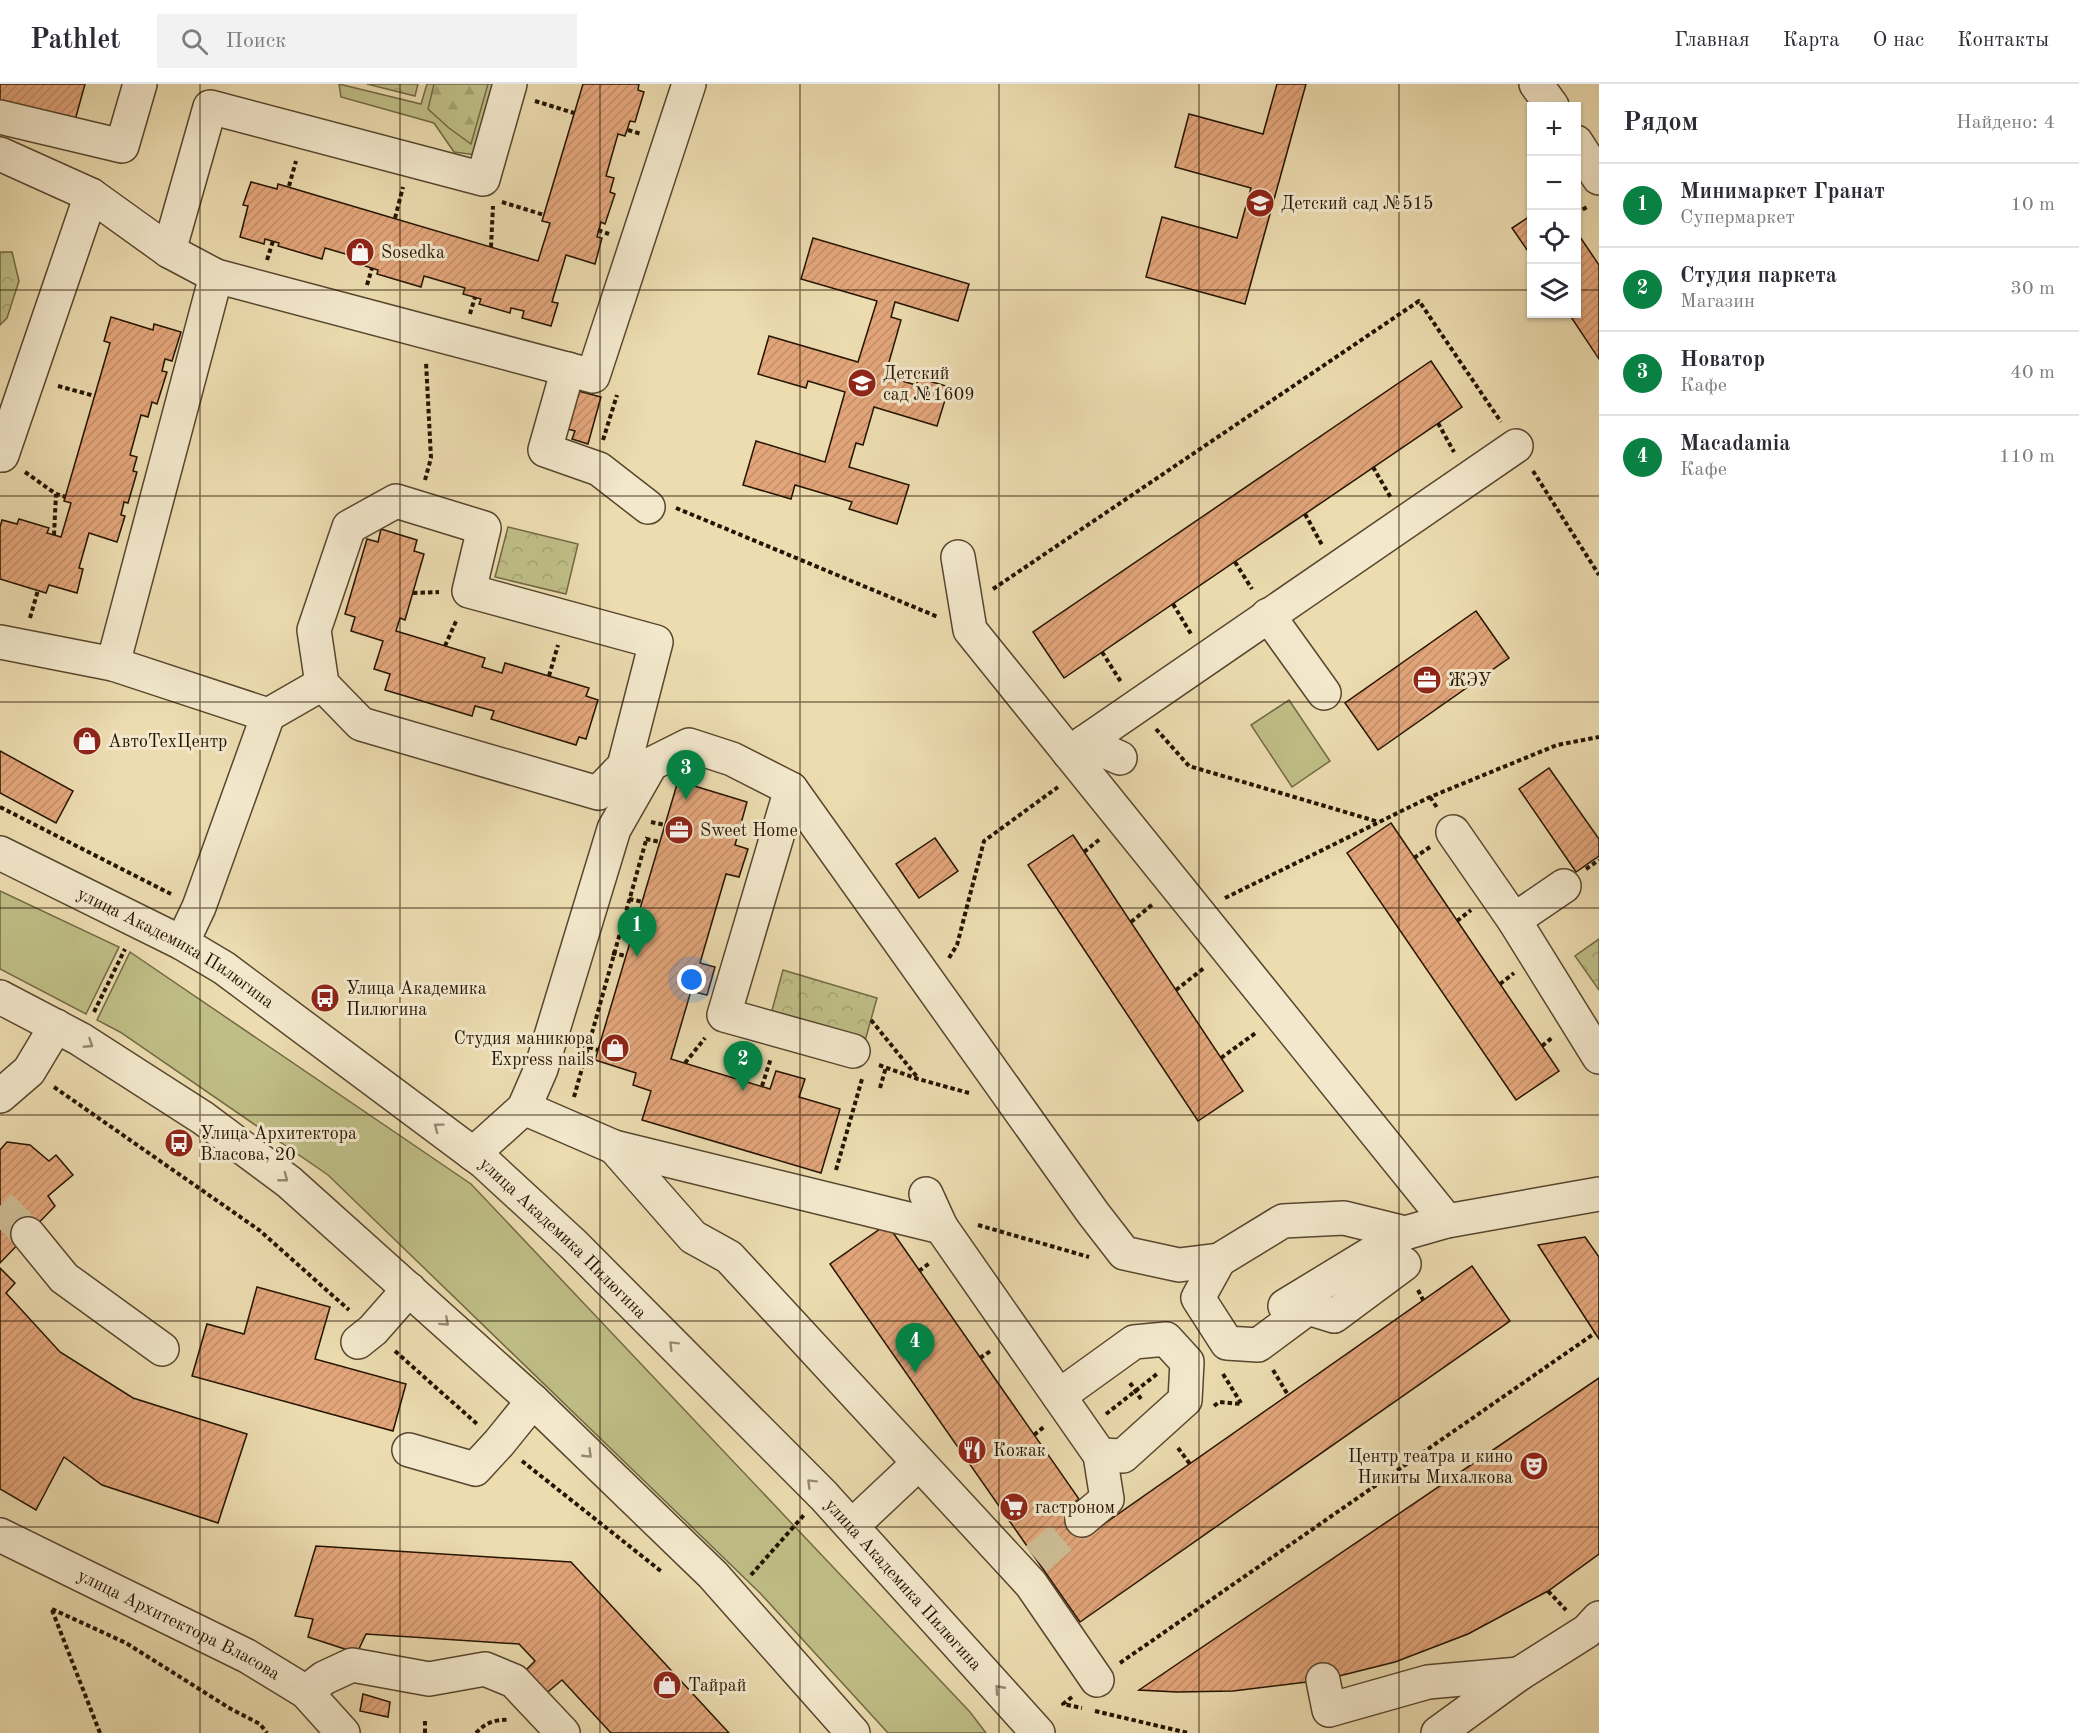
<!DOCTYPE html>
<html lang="ru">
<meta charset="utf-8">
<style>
body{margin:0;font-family:"Old Standard TT",serif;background:#f2f2f3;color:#2b2b33}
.controls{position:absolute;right:18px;top:18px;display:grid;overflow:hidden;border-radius:0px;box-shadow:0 2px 4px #0004}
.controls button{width:54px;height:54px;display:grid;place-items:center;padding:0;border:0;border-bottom:2px solid #e1e1e2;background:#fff;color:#2b2b33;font:30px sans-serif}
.you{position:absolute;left:692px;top:896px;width:21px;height:21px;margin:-15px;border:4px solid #fff;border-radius:50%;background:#1a73e8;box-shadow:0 0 0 9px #1a73e833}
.badge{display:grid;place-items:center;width:39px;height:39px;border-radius:50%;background:#0b8043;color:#fff;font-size:20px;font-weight:700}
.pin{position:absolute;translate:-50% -50px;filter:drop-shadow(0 2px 3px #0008)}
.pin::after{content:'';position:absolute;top:32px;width:21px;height:18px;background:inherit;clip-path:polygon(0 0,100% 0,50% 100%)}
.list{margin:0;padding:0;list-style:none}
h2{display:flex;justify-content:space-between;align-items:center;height:78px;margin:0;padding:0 24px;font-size:26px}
h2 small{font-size:20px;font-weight:400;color:#7c7c81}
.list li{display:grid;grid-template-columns:39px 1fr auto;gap:18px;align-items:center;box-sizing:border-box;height:84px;padding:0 24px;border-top:2px solid #e1e1e2}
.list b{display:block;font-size:22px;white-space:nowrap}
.list p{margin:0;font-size:20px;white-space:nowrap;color:#7c7c81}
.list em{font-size:20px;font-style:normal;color:#7c7c81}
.icon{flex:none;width:33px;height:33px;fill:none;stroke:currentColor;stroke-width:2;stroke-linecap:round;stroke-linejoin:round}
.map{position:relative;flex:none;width:1599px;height:1649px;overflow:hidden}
header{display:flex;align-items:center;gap:36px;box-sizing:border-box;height:84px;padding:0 30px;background:#fff;border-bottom:2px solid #e1e1e2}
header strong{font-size:28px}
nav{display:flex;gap:33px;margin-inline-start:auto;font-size:21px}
.search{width:420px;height:54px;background:#f2f2f3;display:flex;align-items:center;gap:15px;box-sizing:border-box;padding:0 21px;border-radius:0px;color:#7c7c81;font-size:22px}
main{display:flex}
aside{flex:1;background:#fff}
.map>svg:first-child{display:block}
.green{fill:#bfbe86;stroke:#726944;stroke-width:1.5}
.forest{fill:url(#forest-firs);stroke:#726944;stroke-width:1.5}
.park{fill:url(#park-crowns);stroke:#726944;stroke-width:1.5}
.building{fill:url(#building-hatch);stroke:#251401;stroke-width:1.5}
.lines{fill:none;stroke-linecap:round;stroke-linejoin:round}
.minor-tunnel{stroke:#cebe96;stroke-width:33;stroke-dasharray:33 16;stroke-linecap:butt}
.minor-casing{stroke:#57462d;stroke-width:36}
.path{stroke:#251401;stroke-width:4;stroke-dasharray:4.5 3;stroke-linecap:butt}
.minor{stroke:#f3e8cc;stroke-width:33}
.oneway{stroke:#968971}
.grid{fill:none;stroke:#251401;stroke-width:1.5;stroke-opacity:0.55}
.labels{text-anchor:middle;stroke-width:6;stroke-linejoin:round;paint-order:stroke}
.poi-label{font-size:18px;fill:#251401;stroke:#f3e8cc;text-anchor:start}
.street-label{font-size:18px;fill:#251401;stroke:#f3e8cc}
</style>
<header>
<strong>Pathlet</strong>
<div class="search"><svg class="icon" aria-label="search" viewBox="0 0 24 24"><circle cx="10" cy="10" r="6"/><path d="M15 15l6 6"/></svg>Поиск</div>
<nav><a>Главная</a><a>Карта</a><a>О нас</a><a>Контакты</a></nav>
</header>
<main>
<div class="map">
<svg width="1599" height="1649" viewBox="0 0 1599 1649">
<defs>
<pattern id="forest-firs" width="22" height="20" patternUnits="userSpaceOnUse" patternTransform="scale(1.5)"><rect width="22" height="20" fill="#bfbe86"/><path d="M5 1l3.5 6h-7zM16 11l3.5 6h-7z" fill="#a4a272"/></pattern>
<pattern id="park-crowns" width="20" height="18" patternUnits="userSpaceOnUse" patternTransform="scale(1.5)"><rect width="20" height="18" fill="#bfbe86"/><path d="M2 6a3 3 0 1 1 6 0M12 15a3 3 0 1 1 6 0" fill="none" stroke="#a4a272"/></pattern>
<pattern id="building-hatch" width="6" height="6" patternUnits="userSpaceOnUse" patternTransform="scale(1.5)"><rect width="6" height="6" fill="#e3a67b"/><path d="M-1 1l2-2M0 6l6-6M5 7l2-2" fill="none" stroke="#c38e69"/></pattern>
</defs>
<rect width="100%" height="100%" fill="#ecdcb0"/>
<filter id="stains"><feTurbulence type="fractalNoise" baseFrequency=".00333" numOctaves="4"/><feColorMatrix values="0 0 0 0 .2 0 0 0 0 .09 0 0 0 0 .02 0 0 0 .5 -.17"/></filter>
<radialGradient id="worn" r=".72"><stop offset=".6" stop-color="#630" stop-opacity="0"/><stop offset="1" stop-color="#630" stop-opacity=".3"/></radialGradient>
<g class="green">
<polygon points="339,0 421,20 427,0 497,0 476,71 454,68 434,39 341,13"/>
<polygon points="1289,616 1330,677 1292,703 1251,641"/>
<polygon points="0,807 119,863 86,930 0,885"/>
<polygon points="130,868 471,1100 970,1628 986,1649 888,1649 760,1509 328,1091 120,948 97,936"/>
</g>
<polygon class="forest" points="434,0 488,0 471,60 449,44 428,25"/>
<g class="park">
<polygon points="367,0 418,0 415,12"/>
<polygon points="0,168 12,168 19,197 7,234 0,241"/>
<polygon points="508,443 578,460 566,510 495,493"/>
<polygon points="1599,855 1599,906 1575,872"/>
<polygon points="783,886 877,914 865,957 771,930"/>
</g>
<g class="building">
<polygon points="0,0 85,0 74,40 0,20"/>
<polygon points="583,0 639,0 638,6 644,8 635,38 630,37 625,52 618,50 606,92 614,94 610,108 615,110 605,140 601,138 597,153 602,154 595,180 566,171 552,218 558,219 551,242 522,234 524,227 511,224 510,229 479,220 481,215 463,210 465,204 424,192 421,203 377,190 378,186 365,182 366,176 325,164 322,175 278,162 279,159 265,155 264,160 240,153 248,122 243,121 251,98 277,105 278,100 538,177 550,139 542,137"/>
<polygon points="1277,0 1306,0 1245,220 1146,193 1162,133 1237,154 1251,104 1175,83 1189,30 1263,50"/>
<polygon points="1532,131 1532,173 1512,144"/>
<polygon points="1576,147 1599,181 1599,275 1569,230 1576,230"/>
<polygon points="813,154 969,200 958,237 895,218 891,233 901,236 885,292 916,301 919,294 949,303 937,342 874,323 863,361 856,359 849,383 909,401 897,440 849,425 852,418 795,401 791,415 743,401 756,357 825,378 845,308 808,297 806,304 758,290 769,252 858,278 877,217 801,195"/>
<polygon points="111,233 153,246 154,240 181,248 172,277 165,275 162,287 167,288 157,320 152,318 148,333 141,331 130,371 137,373 133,387 137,388 128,419 124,418 121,431 125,432 117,458 89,449 79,484 83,485 77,509 49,501 46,509 0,495 0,443 2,436 17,440 19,435 49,444 47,449 61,453 71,419 64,417 110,259 104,257"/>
<polygon points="1431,277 1462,323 1064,594 1033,548"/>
<polygon points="571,305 601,313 588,360 572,355 575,347 560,343"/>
<polygon points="381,445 417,456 414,467 424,470 405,536 400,534 396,547 485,574 482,583 502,589 505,579 589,604 586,612 598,616 586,655 579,653 576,661 491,635 494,627 475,622 472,632 385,606 390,590 374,585 383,557 351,547 355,533 345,530 367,455 378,458"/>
<polygon points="1476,527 1509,574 1378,666 1345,619"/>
<polygon points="0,667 73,707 56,739 0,709"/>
<polygon points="1549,684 1599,755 1599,772 1576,788 1519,705"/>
<polygon points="678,697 747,718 735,761 748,765 739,793 726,790 700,879 715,883 707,911 691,907 671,975 770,1005 776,987 805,995 799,1013 840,1025 821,1089 642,1036 651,1007 633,1001 636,989 595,976"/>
<polygon points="1391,739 1559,987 1516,1016 1347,769"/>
<polygon points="1073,751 1243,1007 1198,1037 1028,781"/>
<polygon points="935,754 958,787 919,814 896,780"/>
<polygon points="7,1058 30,1061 49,1077 56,1071 73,1091 48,1112 55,1122 0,1179 0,1066"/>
<polygon points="887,1140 1079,1415 1071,1421 1091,1449 1472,1182 1510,1237 1080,1538 830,1180"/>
<polygon points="1585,1153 1599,1173 1599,1255 1538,1161"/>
<polygon points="0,1184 15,1199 6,1209 60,1268 133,1314 247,1350 218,1439 102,1401 64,1373 36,1426 0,1405"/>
<polygon points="257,1203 330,1223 315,1275 406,1300 393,1347 192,1292 207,1240 244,1250"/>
<polygon points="1599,1294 1599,1470 1548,1507 1468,1550 1395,1578 1323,1596 1233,1607 1177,1608 1139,1606"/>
<polygon points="316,1462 571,1478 729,1649 611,1649 562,1596 544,1611 523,1589 535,1577 519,1560 366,1550 357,1569 308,1553 313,1535 295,1532"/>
<polygon points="363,1610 390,1618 388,1633 360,1627"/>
</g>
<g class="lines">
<g class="minor-tunnel">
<polyline points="0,1122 28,1150"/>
<polyline points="1036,1475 1082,1436"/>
</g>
<g class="minor-casing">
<g id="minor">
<polyline points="1536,0 1552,22"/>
<polyline points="0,33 122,62 140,0"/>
<polyline points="1576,58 1599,94"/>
<polyline points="0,70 91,111 169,167 216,192 593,292 689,0"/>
<polyline points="169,167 210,23 483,95 510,0"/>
<polyline points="568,285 545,366 599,385 648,423"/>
<polyline points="0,371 2,371 91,111"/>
<polyline points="958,473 970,546 1447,1137"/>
<polyline points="1268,531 1324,609"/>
<polyline points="0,558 113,580"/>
<polyline points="268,631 322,600 361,640 598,709 624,682 656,558 469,507 484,444 396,417 349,443 314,546 322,600"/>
<polyline points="1085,658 1120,674"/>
<polyline points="1069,669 1516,362"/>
<polyline points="791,705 724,931 853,967"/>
<polyline points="1453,748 1514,836 1599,973"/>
<path id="s1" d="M 0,769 L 182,859 L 224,884 L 484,1078 L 573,1160 L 824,1412 L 1038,1649"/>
<polyline points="1514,836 1564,802"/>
<polyline points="182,859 199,823 268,631 113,580 216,192"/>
<polyline points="0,913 80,955 203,1034 289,1098 533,1317 713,1491 853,1649"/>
<polyline points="0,1012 29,987 56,942"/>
<polyline points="524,1024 614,1063 941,1143 1100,1371 1107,1415 1082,1436"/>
<polyline points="614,1063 693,1153 729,1173 1020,1488 1031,1500 1097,1596"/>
<polyline points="473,1070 524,1024 541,985 614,745 651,680 689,661 732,675 791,705 1093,1129 1124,1169 1179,1181 1219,1176 1283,1137 1344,1134 1405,1149 1447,1137 1599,1110"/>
<polyline points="926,1110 941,1143"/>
<polyline points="28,1150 64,1194 162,1265"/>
<polyline points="1219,1176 1198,1214 1227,1259 1258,1261 1308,1224 1334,1232 1404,1180"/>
<polyline points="1285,1222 1405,1149"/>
<polyline points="358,1258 373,1246 409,1205"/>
<polyline points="1059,1312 1134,1258 1166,1255 1187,1278 1185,1316 1123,1372 1100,1371"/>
<polyline points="409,1366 475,1385 499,1359 533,1317"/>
<polyline points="852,1442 919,1379"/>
<path id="s2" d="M 0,1451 L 247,1572 L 306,1608 L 343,1649"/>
<polyline points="1323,1596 1329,1626 1428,1598 1519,1590"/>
<polyline points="306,1608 324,1594 352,1581 429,1595 485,1585 514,1597 563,1649"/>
<polyline points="1438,1649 1519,1590 1587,1547 1599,1534"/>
</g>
</g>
<g class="path">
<polyline points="535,17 574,29"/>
<polyline points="628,46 641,50"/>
<polyline points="289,102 296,77"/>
<polyline points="502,118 544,131"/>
<polyline points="1576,129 1589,122"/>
<polyline points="395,134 403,103"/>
<polyline points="598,146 609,150"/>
<polyline points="491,163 493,122"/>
<polyline points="267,176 273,157"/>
<polyline points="367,201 372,184"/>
<polyline points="470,230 475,213"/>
<polyline points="58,302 95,312"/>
<polyline points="1438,339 1454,368"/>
<polyline points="603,356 617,311"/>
<polyline points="1373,383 1391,414"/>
<polyline points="1533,387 1599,491"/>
<polyline points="25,388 56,410 66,413"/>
<polyline points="425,396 431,374 426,278"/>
<polyline points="676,424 938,533"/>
<polyline points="1305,430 1322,461"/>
<polyline points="54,451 56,410"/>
<polyline points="1235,478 1252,505"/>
<polyline points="993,505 1419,217 1501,338"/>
<polyline points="413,509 439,508"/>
<polyline points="1173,520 1191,550"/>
<polyline points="30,534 38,506"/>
<polyline points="445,562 457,535"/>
<polyline points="1102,568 1121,598"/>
<polyline points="549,592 558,561"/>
<polyline points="1156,645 1189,682 1379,738"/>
<polyline points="1430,713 1438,725"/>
<polyline points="0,723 171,810"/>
<polyline points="651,738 665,741"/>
<polyline points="646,755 660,758"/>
<polyline points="1084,768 1100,755"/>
<polyline points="1414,774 1430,763"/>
<polyline points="1586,785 1599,776"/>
<polyline points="1225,814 1430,713 1557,661 1599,653"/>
<polyline points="629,815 643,818"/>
<polyline points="1457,837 1471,826"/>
<polyline points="1131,838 1153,820"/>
<polyline points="612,869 626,872"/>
<polyline points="949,874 957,861 984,757 1058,703"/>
<polyline points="1500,900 1514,889"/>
<polyline points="1176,906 1204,884"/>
<polyline points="94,928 125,865"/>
<polyline points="871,936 918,994"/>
<polyline points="580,961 588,963 647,753"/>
<polyline points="1542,962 1553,953"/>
<polyline points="1221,974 1257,948"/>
<polyline points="685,979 705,954"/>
<polyline points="879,981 918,995 969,1009"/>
<polyline points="762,1002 771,974"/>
<polyline points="54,1003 259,1146 349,1226"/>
<polyline points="880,1004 886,983"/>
<polyline points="574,1013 588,963 598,966"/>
<polyline points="836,1086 862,995"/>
<polyline points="978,1141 1089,1173"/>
<polyline points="919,1187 931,1178"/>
<polyline points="1418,1206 1423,1216"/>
<polyline points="395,1267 477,1340"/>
<polyline points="980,1274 992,1266"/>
<polyline points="1273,1286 1288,1311"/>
<polyline points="1223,1290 1241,1319"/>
<polyline points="1130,1299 1141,1315"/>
<polyline points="1214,1322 1219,1318 1242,1320"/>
<polyline points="1106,1330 1157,1290"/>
<polyline points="1034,1351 1045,1342"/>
<polyline points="1178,1364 1190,1380"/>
<polyline points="522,1377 662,1488"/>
<polyline points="751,1491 804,1431"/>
<polyline points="1548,1507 1566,1526"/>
<polyline points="52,1525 126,1559 231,1625 260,1640 267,1649"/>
<polyline points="52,1526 100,1649"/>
<polyline points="1120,1579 1595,1249"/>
<polyline points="1072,1613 1063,1620 1082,1624"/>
<polyline points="1095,1627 1188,1649"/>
<polyline points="425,1637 425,1649"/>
<path d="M 476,1649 C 485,1639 495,1635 509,1636"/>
</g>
<use href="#minor" class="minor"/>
</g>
<defs><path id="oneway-chevron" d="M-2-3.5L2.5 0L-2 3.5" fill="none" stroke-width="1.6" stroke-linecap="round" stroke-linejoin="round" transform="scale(1.5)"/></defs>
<g class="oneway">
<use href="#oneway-chevron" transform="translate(89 960) rotate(33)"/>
<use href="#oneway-chevron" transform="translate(438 1043) rotate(-143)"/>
<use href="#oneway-chevron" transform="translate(284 1094) rotate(38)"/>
<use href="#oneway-chevron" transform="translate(445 1238) rotate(42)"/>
<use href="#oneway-chevron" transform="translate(673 1261) rotate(-135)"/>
<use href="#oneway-chevron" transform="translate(588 1370) rotate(44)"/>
<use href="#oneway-chevron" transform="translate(811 1399) rotate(-135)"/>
<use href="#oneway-chevron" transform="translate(999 1605) rotate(-132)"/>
</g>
<path class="grid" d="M 200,0 L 200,1649M 400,0 L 400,1649M 600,0 L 600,1649M 800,0 L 800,1649M 999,0 L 999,1649M 1199,0 L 1199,1649M 1399,0 L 1399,1649M 0,206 L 1532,206M 1576,206 L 1599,206M 0,412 L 1599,412M 0,618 L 1599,618M 0,824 L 1599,824M 0,1031 L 1599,1031M 0,1237 L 1599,1237M 0,1443 L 1599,1443"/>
<defs>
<g id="school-disc" transform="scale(1.5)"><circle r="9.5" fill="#8f2418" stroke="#f3e8cc"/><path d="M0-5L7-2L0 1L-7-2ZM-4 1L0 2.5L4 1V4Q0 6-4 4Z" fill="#fff"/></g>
<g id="shop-disc" transform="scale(1.5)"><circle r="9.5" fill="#8f2418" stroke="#f3e8cc"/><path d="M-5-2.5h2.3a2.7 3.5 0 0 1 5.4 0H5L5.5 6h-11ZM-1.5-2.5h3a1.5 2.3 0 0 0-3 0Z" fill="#fff"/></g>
<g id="office-disc" transform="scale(1.5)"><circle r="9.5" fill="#8f2418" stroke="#f3e8cc"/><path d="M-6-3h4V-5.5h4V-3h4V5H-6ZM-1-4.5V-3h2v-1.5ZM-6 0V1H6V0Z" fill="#fff"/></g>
<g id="bus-disc" transform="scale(1.5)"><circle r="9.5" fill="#8f2418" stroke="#f3e8cc"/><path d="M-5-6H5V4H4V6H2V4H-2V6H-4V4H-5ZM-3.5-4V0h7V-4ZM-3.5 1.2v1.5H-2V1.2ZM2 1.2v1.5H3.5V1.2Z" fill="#fff"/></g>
<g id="restaurant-disc" transform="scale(1.5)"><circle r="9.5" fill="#8f2418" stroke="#f3e8cc"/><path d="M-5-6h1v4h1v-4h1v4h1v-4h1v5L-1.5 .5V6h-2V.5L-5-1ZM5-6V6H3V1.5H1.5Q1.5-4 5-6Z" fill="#fff"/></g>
<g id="theatre-disc" transform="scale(1.5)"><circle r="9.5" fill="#8f2418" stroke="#f3e8cc"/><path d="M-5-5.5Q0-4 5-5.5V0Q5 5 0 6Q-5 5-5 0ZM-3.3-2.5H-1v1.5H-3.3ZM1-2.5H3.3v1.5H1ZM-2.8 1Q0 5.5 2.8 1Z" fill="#fff"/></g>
<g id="supermarket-disc" transform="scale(1.5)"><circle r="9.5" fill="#8f2418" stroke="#f3e8cc"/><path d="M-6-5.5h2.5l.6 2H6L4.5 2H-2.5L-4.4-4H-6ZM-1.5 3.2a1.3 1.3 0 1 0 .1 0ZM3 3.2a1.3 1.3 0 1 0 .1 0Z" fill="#fff"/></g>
</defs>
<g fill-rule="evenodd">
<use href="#school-disc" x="1260" y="119"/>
<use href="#shop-disc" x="360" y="168"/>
<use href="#school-disc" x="862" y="299"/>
<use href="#office-disc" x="1427" y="596"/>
<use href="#shop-disc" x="87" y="657"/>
<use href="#office-disc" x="679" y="746"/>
<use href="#bus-disc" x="325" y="914"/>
<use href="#shop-disc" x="615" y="964"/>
<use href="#bus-disc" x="179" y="1059"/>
<use href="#restaurant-disc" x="972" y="1366"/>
<use href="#theatre-disc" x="1534" y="1382"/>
<use href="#supermarket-disc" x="1014" y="1423"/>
<use href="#shop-disc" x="667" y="1601"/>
</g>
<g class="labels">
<g class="poi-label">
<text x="1281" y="125">Детский сад №515</text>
<text x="381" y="174">Sosedka</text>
<text x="883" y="295">Детский<tspan x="883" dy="21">сад №1609</tspan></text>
<text x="1448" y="602">ЖЭУ</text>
<text x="108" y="663">АвтоТехЦентр</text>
<text x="700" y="752">Sweet Home</text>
<text x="346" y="910">Улица Академика<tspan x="346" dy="21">Пилюгина</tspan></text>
<text x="594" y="960" text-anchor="end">Студия маникюра<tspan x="594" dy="21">Express nails</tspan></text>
<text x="200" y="1055">Улица Архитектора<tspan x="200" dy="21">Власова, 20</tspan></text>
<text x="993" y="1372">Кожак</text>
<text x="1513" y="1378" text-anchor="end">Центр театра и кино<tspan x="1513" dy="21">Никиты Михалкова</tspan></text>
<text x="1035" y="1429">гастроном</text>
<text x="688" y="1607">Тайрай</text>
</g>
<g class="street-label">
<text dy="6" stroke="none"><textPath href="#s1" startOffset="200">улица Академика Пилюгина</textPath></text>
<text dy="6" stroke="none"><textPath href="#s1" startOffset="686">улица Академика Пилюгина</textPath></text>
<text dy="6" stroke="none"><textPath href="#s1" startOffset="1172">улица Академика Пилюгина</textPath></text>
<text dy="6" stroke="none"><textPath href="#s2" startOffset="200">улица Архитектора Власова</textPath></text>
</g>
</g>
<rect width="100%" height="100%" filter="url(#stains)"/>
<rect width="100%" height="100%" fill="url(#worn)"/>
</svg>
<div class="controls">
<button>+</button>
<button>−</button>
<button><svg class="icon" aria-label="locate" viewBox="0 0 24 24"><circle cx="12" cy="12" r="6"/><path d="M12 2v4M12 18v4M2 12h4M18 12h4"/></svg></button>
<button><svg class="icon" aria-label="layers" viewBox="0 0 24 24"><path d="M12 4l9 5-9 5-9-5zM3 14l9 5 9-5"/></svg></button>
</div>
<div class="you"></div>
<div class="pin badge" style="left:637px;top:873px">1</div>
<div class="pin badge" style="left:743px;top:1007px">2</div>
<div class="pin badge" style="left:686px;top:716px">3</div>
<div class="pin badge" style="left:915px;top:1289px">4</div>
</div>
<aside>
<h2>Рядом<small>Найдено: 4</small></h2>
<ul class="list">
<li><span class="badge">1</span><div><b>Минимаркет Гранат</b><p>Супермаркет</p></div><em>10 m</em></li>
<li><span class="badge">2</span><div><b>Студия паркета</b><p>Магазин</p></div><em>30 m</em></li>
<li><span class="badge">3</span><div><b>Новатор</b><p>Кафе</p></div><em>40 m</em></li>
<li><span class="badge">4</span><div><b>Macadamia</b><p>Кафе</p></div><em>110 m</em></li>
</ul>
</aside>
</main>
